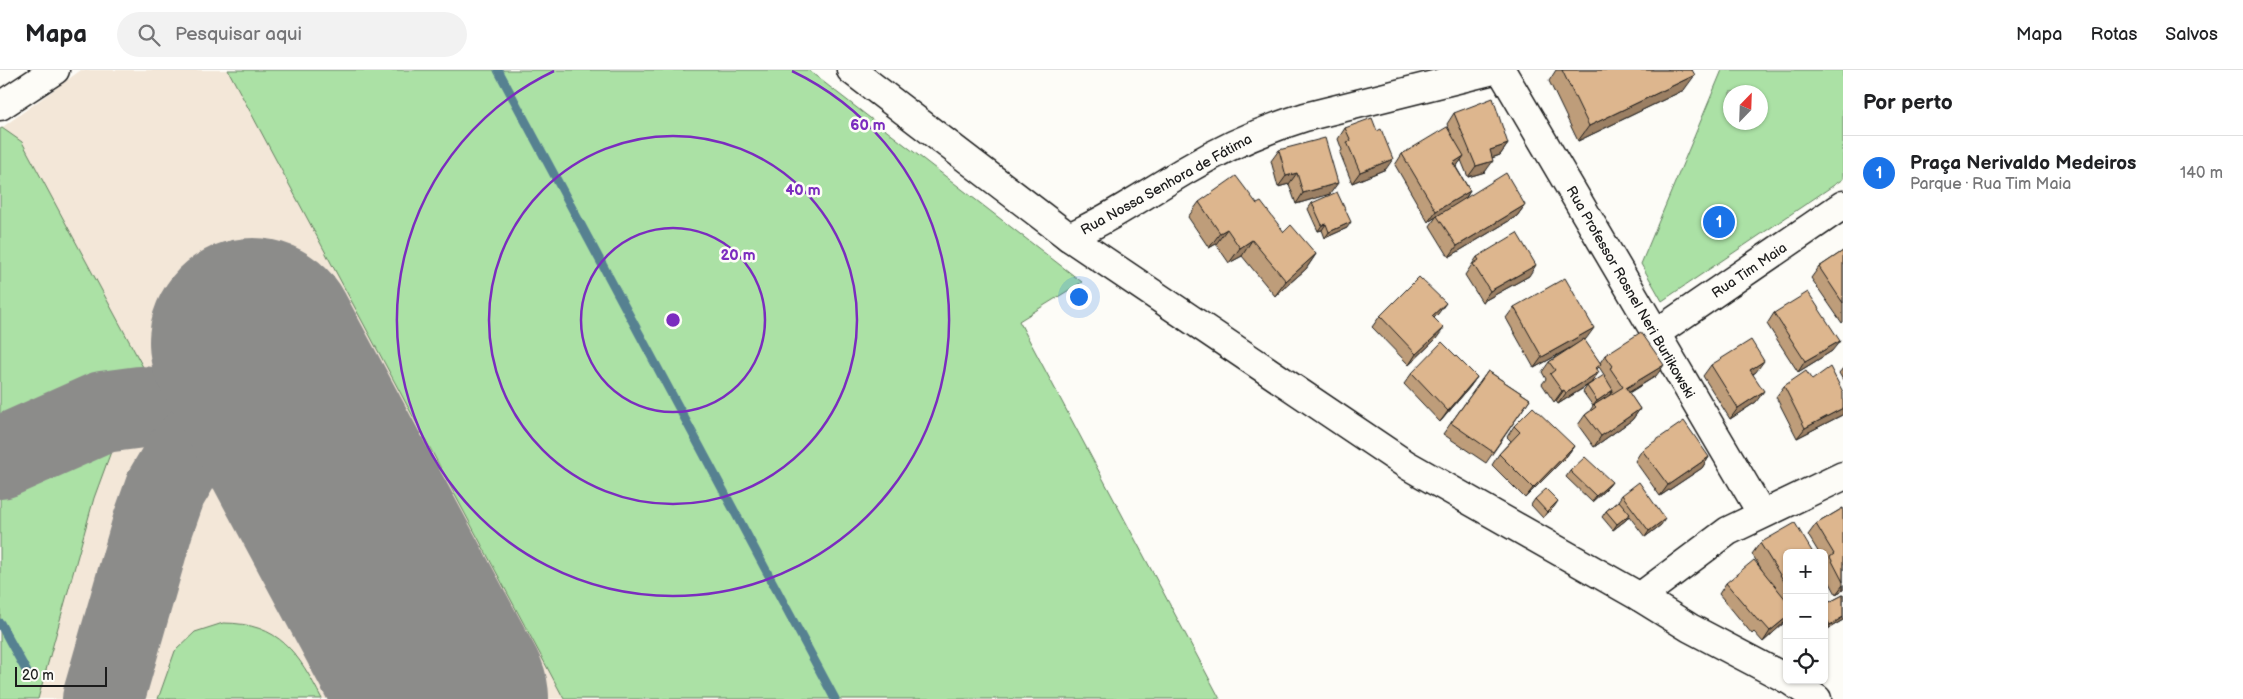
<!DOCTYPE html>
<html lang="pt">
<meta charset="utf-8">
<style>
body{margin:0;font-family:"Balsamiq Sans",sans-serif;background:#f2f2f2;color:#202124}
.controls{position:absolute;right:15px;bottom:15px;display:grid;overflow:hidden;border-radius:8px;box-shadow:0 1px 4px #0004}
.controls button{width:45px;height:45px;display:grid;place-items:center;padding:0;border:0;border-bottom:1px solid #e0e0e0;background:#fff;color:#202124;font:25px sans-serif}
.compass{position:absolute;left:1723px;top:15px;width:45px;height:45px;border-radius:50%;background:#fff;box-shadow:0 1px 4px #0004;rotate:23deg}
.scale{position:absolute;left:15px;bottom:12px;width:92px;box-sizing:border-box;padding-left:5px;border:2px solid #1c1c1c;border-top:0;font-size:14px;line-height:18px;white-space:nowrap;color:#1c1c1c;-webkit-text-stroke:4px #fdfcf7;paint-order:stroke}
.you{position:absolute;left:1078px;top:226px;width:18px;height:18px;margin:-12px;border:4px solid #fff;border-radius:50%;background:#1a73e8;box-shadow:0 0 0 8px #1a73e833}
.badge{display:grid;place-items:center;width:32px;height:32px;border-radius:50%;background:#1a73e8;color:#fff;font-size:16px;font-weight:700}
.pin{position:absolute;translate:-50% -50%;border:2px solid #fff;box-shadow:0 1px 5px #0006}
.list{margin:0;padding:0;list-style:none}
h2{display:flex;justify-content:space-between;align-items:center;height:65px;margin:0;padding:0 20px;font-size:21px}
h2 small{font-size:16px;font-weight:400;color:#757577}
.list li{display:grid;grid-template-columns:32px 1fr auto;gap:15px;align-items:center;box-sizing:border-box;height:75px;padding:0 20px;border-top:1px solid #e0e0e0}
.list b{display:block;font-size:19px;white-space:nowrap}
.list p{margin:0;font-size:16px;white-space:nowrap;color:#757577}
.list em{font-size:16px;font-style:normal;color:#757577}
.icon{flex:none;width:28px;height:28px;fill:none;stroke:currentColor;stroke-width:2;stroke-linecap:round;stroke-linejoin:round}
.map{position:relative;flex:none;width:1843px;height:629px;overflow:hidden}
header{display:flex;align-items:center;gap:30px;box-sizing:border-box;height:70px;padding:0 25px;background:#fff;border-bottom:1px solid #e0e0e0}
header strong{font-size:24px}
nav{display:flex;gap:28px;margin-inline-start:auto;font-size:18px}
.search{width:350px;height:45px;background:#f2f2f2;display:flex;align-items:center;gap:12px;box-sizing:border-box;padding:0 18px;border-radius:28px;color:#757577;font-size:19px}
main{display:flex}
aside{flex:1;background:#fff}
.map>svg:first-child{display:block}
.built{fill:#f3e7d8}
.green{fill:#abe1a5;stroke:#647e60;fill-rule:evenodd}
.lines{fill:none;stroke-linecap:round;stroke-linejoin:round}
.stream{stroke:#578191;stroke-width:9}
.taxiway{stroke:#8c8c8a;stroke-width:82}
.runway{stroke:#8c8c8a;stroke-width:208}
.minor-casing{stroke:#1c1c1c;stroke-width:31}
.minor{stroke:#fdfcf7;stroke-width:28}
.wall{fill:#be9d7a;stroke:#1c1c1c;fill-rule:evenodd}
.shaded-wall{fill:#9b7f63;stroke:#1c1c1c}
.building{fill:#ddb68e;stroke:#1c1c1c}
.ring{fill:none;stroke:#7b2cbf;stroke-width:2.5}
.labels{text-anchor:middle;stroke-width:5;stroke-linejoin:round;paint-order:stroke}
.street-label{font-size:14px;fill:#1c1c1c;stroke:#fdfcf7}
.centre{fill:#7b2cbf;stroke:#fdfcf7;stroke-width:2.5}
.ring-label{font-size:15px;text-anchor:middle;font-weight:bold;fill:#7b2cbf;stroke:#fdfcf7;stroke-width:5;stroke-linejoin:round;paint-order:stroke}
</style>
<header>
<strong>Mapa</strong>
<div class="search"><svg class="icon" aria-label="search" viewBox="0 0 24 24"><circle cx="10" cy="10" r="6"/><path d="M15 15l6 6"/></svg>Pesquisar aqui</div>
<nav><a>Mapa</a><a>Rotas</a><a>Salvos</a></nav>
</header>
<main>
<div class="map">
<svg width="1843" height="629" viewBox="0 0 1843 629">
<rect width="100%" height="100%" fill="#fdfcf7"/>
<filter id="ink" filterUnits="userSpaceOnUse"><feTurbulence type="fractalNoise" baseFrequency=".02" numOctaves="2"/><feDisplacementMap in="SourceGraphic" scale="10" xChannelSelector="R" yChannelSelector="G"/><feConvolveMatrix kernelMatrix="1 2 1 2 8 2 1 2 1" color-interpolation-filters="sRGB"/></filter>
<g filter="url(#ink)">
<polygon class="built" points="81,0 808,0 1082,212 1019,251 1220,629 0,629 0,59"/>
<g class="green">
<polygon points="228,0 808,0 1082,212 1019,251 1220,629 564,629"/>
<path d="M 1722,0 L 1843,0 L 1843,109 L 1662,231 L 1641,194 ZM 1760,22 L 1760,52 L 1730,52 L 1730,22 Z"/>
<polygon points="2,58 22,72 143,297 0,364 0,59"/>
<polygon points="108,362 114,362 116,368 94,428 38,629 0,629 0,414"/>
<path d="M 223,553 C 280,553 298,583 322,629 L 158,629 L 175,581 L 195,562 Z"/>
</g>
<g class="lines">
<g class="stream">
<polyline points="498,0 835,629"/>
<polyline points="0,553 28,604"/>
</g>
<g class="taxiway">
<polyline points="0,388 103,342 141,337 179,340 264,354"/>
<polyline points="103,629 153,455 166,418 185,386 207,363 229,355 264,354 294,367 320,397"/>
</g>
<polyline class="runway" points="253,272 445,629"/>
<g class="minor-casing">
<g id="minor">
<polyline points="851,0 1069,167 1407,395 1640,527 1690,558 1787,609"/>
<polyline points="1501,0 1762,444"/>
<polyline points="0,36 55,0"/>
<path d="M 1069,167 C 1111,148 1147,123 1186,100 C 1223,78 1263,60 1305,47 L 1494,0"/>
<polyline points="1655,264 1843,135"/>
<polyline points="1640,527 1728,461 1843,406"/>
<polyline points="1789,610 1817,629"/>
</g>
</g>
<use href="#minor" class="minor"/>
</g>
<g class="wall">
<polygon points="1556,0 1692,0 1684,20 1578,71 1549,11"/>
<polygon points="1454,43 1508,74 1500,85 1492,88 1485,102 1468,107 1461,90 1456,97 1470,121 1465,129 1525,135 1517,146 1449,187 1430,156 1436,147 1428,152 1395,95 1402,84 1450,61 1447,54"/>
<polygon points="1345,58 1377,61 1386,99 1352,113 1340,83 1342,80 1338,69"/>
<polygon points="1279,80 1330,124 1296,134 1289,114 1278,117 1271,91"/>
<polygon points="1199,132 1257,134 1284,162 1316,184 1306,199 1275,226 1242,186 1229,193 1216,174 1209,178 1188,147"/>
<polygon points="1312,133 1347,158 1325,168 1322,160 1318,161 1308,139"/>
<polygon points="1843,181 1843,252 1842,253 1811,208 1819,197"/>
<polygon points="1477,187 1529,206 1482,232 1465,205"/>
<path d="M 1514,237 L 1586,269 L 1584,270 L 1600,293 L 1605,285 L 1656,306 L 1629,323 L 1640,339 L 1632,350 L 1594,377 L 1578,355 L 1585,345 L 1589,342 L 1593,336 L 1583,322 L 1587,316 L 1558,334 L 1556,331 L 1554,332 L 1542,314 L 1546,309 L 1542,302 L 1549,292 L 1574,276 L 1534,298 L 1506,248 ZM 1599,297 L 1605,306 L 1592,313 L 1597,299 Z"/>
<polygon points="1774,243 1832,281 1798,302 1767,254"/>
<polygon points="1438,244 1434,248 1436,269 1409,295 1372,257 1380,246"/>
<polygon points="1711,295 1756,302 1753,304 1756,332 1730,349 1703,306"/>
<polygon points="1843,298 1843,310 1839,303"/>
<polygon points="1488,301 1530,329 1486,393 1443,364"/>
<polygon points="1412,303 1477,307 1469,318 1440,352 1404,314"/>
<polygon points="1812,310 1842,345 1797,368 1776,327 1784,316"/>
<polygon points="1514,356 1574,376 1566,387 1525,428 1492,395 1499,384 1511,371 1507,367"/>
<polygon points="1642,380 1709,387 1702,398 1660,426 1635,391"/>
<polygon points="1570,401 1612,412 1608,417 1592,432 1566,407"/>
<polygon points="1622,425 1661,455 1645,467 1629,446 1626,450 1613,460 1602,447 1606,441 1618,431"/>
<polygon points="1535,429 1554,437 1543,448 1531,435"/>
<polygon points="1843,438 1843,520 1836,524 1829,511 1824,518 1824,494 1825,493 1824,492 1824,483 1819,483 1808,465 1816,454"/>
<polygon points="1760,473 1787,483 1787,550 1763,572 1754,562 1752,564 1719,524 1726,513 1762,500 1752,484"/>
<polygon points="1843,525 1843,550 1826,560 1824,557 1824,535"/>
</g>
<g class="shaded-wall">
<polygon points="1695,5 1684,20 1578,71 1589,56"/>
<polygon points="1508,74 1500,85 1482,91 1490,80"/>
<polygon points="1464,86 1456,97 1446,104 1453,93"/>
<polygon points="1393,89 1386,99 1352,113 1360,102"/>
<polygon points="1493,91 1485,102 1468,107 1476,96"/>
<polygon points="1297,103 1289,114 1278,117 1286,106"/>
<polygon points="1338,113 1330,124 1296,134 1303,123"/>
<polygon points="1470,121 1463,132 1437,146 1436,147 1428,152 1436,141"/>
<polygon points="1525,135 1517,146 1449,187 1457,176"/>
<polygon points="1351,152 1347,158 1325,168 1329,162"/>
<polygon points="1326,154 1322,160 1318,161 1322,155"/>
<polygon points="1227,159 1216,174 1209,178 1220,163"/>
<polygon points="1252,170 1242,186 1229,193 1240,178"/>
<polygon points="1316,184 1306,199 1275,226 1286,211"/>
<polygon points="1536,195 1529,206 1482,232 1490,221"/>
<polygon points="1446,233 1438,244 1425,257 1432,246"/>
<polygon points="1444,258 1436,269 1409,295 1416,284"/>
<polygon points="1594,258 1586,269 1534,298 1542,287"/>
<polygon points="1840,271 1832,281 1798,302 1805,291"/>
<polygon points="1764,291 1756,302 1742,311 1750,300"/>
<polygon points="1664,295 1656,306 1618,329 1626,318"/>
<polygon points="1599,302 1591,313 1558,334 1566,323"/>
<polygon points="1477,307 1469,318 1440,352 1448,341"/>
<polygon points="1564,320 1556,331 1554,332 1562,321"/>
<polygon points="1613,320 1609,326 1594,335 1593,336 1597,331"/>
<polygon points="1764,321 1756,332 1730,349 1738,338"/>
<polygon points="1843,338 1843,344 1842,345 1797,368 1805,358"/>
<polygon points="1640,339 1632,350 1594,377 1601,366"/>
<polygon points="1574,376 1566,387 1525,428 1533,418"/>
<polygon points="1709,387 1702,398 1660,426 1668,415"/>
<polygon points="1612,412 1608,417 1592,432 1596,426"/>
<polygon points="1558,431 1554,437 1543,448 1547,442"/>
<polygon points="1630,444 1626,450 1613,460 1617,454"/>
<polygon points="1665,449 1661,455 1645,467 1649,461"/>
<polygon points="1830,509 1824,518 1824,513"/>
<polygon points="1843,515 1843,520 1836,524"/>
<polygon points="1787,547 1786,551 1763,572 1770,561"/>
<polygon points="1843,547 1843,550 1826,560 1830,555"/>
</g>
<g class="building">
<polygon points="1562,0 1692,0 1695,5 1589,56"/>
<polygon points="1493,28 1508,74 1490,80 1493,91 1476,96 1454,43"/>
<polygon points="1372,48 1377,61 1381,59 1393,89 1360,102 1347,72 1351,71 1345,58"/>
<polygon points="1447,57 1464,86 1453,93 1470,121 1436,141 1402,84"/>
<polygon points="1325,68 1338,113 1303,123 1297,103 1286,106 1279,80"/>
<polygon points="1506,103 1525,135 1457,176 1437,146"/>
<polygon points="1236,106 1257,134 1261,132 1284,162 1291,155 1316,184 1286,211 1252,170 1240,178 1227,159 1220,163 1199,132"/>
<polygon points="1337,122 1351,152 1329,162 1326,154 1322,155 1312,133"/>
<polygon points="1517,163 1536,195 1490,221 1473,194 1479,190 1477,187"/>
<polygon points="1843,181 1843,233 1819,197"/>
<polygon points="1419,207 1446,233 1432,246 1444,258 1416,284 1380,246"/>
<polygon points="1565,208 1594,258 1542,287 1514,237"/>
<polygon points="1808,222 1840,271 1805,291 1774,243"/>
<polygon points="1641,262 1664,295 1626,318 1640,339 1601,366 1585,345 1596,337 1594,335 1623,317 1610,298 1613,296 1605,285"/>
<polygon points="1584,269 1601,294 1596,298 1599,302 1566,323 1564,320 1562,321 1550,304 1555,300 1549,292"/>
<polygon points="1751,270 1764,291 1750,300 1764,321 1738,338 1711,295"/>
<polygon points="1442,272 1477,307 1448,341 1412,303"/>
<polygon points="1830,297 1843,322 1843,338 1805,358 1784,316 1806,301 1812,310"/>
<polygon points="1488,301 1530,329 1493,382 1451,353"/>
<polygon points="1604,305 1613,320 1597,331 1587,316"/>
<polygon points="1533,337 1574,376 1533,418 1499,384 1520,362 1514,356"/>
<polygon points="1684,351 1709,387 1668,415 1642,380"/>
<polygon points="1585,387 1612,412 1596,426 1570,401"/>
<polygon points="1639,412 1665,449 1649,461 1622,425"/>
<polygon points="1546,419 1558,431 1547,442 1535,429"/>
<polygon points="1619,431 1630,444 1617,454 1606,441"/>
<polygon points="1843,438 1843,512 1830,487 1834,484 1816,454"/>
<polygon points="1795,453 1813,483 1787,483 1787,516 1760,473"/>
<polygon points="1754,490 1787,531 1787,547 1770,561 1762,552 1760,553 1726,513"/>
<polygon points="1824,500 1830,509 1824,513"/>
<polygon points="1843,525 1843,547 1830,555 1824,544 1824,535"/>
</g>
</g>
<g class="ring">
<circle cx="673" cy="250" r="92"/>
<circle cx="673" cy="250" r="184"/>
<path d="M792 1A276 276 0 1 1 554 1"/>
</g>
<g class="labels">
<g class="street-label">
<text transform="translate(1166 114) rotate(-29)" y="5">Rua Nossa Senhora de Fátima</text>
<text transform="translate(1749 200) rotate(-34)" y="5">Rua Tim Maia</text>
<text transform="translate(1631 222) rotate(60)" y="5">Rua Professor Rosnel Neri Burlikowski</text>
</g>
</g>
<circle cx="673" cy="250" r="8" class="centre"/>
<g class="ring-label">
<text x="868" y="60">60 m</text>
<text x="803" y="125">40 m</text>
<text x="738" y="190">20 m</text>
</g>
</svg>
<div class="controls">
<button>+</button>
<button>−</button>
<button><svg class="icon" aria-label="locate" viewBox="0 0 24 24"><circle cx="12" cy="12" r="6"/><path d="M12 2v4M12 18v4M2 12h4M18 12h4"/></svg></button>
</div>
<svg class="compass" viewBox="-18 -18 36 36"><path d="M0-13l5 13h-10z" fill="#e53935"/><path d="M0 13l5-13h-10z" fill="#757577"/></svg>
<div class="scale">20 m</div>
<div class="you"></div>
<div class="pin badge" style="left:1719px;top:152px">1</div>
</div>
<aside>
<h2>Por perto<small></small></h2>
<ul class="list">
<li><span class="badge">1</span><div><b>Praça Nerivaldo Medeiros</b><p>Parque · Rua Tim Maia</p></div><em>140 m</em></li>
</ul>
</aside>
</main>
